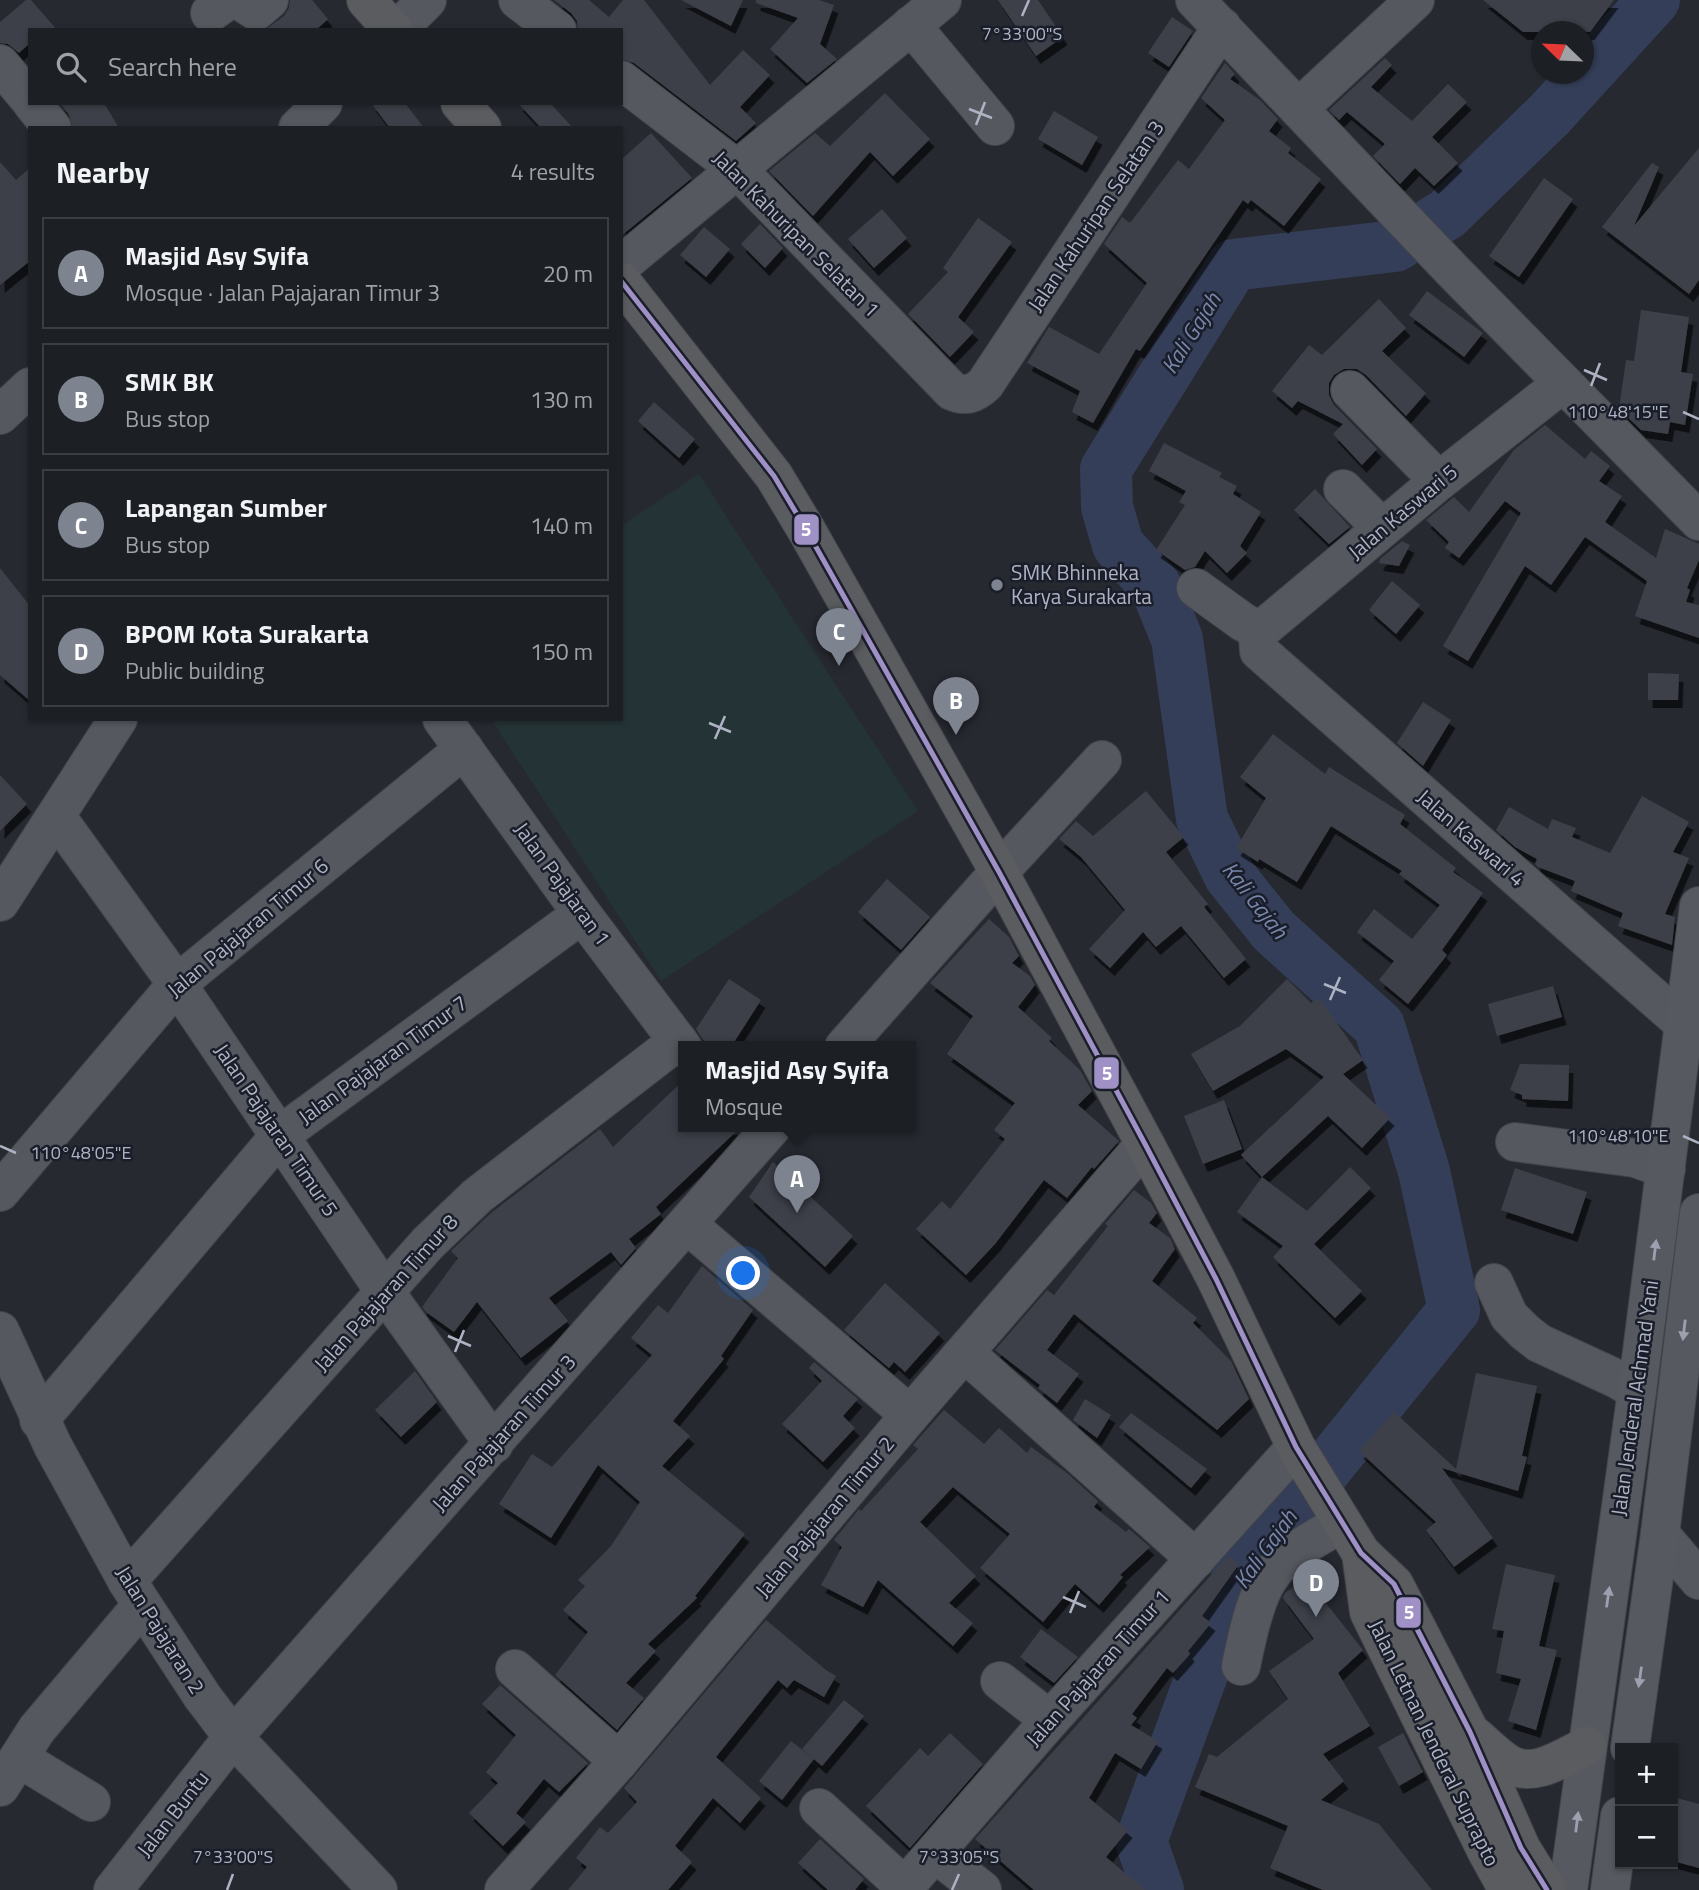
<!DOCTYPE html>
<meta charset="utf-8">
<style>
body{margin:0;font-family:"Titillium Web",sans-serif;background:#292c31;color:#f1f3f6}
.controls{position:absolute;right:21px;bottom:21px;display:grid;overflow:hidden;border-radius:0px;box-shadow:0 2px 5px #0004}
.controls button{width:63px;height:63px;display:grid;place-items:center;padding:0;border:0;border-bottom:2px solid #3a3d41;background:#1c1f24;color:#f1f3f6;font:35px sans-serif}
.compass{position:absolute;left:1531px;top:21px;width:63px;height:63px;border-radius:50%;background:#1c1f24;box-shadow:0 2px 5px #0004;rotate:293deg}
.you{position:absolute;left:744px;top:1274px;width:24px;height:24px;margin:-18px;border:5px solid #fff;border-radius:50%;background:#1a73e8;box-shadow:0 0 0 10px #1a73e833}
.badge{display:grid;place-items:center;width:46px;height:46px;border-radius:50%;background:#7e8390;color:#fff;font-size:23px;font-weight:700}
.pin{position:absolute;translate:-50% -58px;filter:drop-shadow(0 2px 4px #0008)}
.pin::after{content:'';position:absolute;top:37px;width:24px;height:21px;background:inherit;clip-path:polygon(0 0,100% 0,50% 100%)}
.popup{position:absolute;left:678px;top:1041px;width:238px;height:91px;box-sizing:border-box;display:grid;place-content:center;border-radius:0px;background:#1c1f24;filter:drop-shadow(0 2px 5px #0005);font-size:23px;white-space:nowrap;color:#a0a2a6}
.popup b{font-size:26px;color:#f1f3f6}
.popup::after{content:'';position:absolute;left:50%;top:100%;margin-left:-14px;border:14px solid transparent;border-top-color:#1c1f24}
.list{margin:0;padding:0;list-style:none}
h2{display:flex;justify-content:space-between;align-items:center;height:91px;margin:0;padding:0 28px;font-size:30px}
h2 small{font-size:23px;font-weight:400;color:#a0a2a6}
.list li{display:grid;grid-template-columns:46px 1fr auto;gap:21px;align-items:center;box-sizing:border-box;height:112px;margin:0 14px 14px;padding:0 14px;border:2px solid #3a3d41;border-radius:0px}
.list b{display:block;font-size:26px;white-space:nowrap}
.list p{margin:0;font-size:23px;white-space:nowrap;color:#a0a2a6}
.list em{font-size:23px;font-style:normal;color:#a0a2a6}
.icon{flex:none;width:38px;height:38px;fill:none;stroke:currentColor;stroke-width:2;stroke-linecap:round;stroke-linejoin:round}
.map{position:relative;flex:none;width:1699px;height:1890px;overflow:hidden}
.search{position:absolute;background:#1c1f24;box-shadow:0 2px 5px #0004;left:28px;top:28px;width:595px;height:77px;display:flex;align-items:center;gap:18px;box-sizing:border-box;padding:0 24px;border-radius:0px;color:#a0a2a6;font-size:26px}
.panel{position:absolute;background:#1c1f24;box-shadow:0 2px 5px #0004;left:28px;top:126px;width:595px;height:595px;border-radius:0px}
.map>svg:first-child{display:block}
.green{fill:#243336}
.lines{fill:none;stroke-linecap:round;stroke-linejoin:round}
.river{stroke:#343e58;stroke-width:52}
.building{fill:#3e4148;filter:url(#shadow)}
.minor-casing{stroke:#43454b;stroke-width:40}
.major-casing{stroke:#42464d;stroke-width:40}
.highway-casing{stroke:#42454c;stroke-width:40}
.minor{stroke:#55585f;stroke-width:38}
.major{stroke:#575961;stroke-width:38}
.highway{stroke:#5a5c5f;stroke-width:38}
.bus-1-casing{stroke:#1a1e2a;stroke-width:10}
.bus-1{stroke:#9f91c5;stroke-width:5}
.oneway{fill:#9da1af}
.ticks{fill:none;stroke:#aeb3c3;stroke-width:2.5}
.poi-dot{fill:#7e8390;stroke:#1a1e2a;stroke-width:2.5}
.labels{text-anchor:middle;stroke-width:5;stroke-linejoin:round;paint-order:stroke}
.street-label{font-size:21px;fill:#aeb3c3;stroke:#1a1e2a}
.poi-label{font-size:21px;fill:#aeb3c3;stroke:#1a1e2a;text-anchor:start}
.water-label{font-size:23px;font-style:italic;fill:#7786aa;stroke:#1a1e2a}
.ticks-label{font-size:18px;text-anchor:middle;fill:#aeb3c3;stroke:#1a1e2a;stroke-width:5;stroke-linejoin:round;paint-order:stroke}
.line-badge{stroke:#1a1e2a;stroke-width:2.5}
.badge-label{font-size:19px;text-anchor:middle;font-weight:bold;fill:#fff}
</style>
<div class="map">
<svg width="1699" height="1890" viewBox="0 0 1699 1890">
<defs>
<filter id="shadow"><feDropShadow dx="4.5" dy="8" stdDeviation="0" flood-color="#0009"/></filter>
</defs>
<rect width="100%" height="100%" fill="#262930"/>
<polygon class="green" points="699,474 918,811 661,981 491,719 621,719 621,526"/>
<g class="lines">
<polyline class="river" points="1158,1890 1141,1841 1237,1579 1454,1310 1424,1171 1379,1026 1274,931 1230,876 1202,819 1177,639 1156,587 1118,545 1107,507 1106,469 1233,265 1395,246 1447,214 1550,114 1654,0"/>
</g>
<g class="building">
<polygon points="26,0 31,0 57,30 30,30 30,43 19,53 8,44 0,43 0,22"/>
<polygon points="290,0 312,0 328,19 316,30 265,30 284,16 289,8"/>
<polygon points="554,0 589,0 609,17 623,0 644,0 710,85 743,50 770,75 740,107 756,123 736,141 634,63 621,59 621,30 578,30 577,21 571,13"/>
<polygon points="681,0 743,0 731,26"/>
<polygon points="756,0 819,0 834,5 820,44 837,59 807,83 770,49 798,18 756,3"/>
<polygon points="998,0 1038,0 1063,37 1036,56"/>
<polygon points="1483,0 1614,0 1590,32 1523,32"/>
<polygon points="1172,17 1193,31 1169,67 1148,53"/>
<polygon points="1385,58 1392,65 1371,87 1412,121 1448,84 1467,102 1432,137 1458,163 1434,186 1415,168 1400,184 1373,156 1385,144 1347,112 1339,120 1329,110"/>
<polygon points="1225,63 1235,74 1230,79 1260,100 1278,119 1269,131 1291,148 1288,153 1321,179 1284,226 1251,200 1248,204 1243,200 1140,351 1136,349 1093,423 1072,412 1080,391 1027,363 1049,327 1099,354 1147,283 1104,244 1122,217 1130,223 1178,160 1189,169 1225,120 1201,98"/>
<polygon points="885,93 930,139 893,176 870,152 813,216 769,171 815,133 830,146"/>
<polygon points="60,103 104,103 119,128 73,128 69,115"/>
<polygon points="371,103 405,103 424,128 390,128"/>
<polygon points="518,103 550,103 573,128 541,128"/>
<polygon points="1054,111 1098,137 1082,165 1038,139"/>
<polygon points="651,133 692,178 621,236 621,160"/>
<polygon points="1699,148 1699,280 1689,294 1602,227 1652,163 1659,167 1634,226"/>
<polygon points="0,162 16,180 30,168 30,261 0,285"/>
<polygon points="1544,178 1573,199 1519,277 1489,256"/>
<polygon points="882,209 907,238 874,268 848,239"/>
<polygon points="978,218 1012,242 958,317 974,332 950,357 908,314 948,272 943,268"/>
<polygon points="760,224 783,248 765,268 741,244"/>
<polygon points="704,227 730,249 706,277 680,255"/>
<polygon points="1427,291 1483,333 1464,357 1409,315"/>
<polygon points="1379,299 1406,328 1382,351 1426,393 1406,416 1366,375 1357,369 1344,369 1334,375 1329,383 1329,395 1334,405 1377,449 1362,465 1333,434 1343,424 1298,401 1292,408 1272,391 1309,345 1322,355"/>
<polygon points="1641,310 1689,317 1681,372 1693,374 1685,425 1670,422 1668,434 1641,430 1619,409 1626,360 1634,361"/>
<polygon points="654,402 695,439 679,458 638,421"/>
<polygon points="1545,425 1585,459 1591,451 1610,466 1599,481 1622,496 1605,522 1656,558 1665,529 1699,544 1699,560 1687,588 1690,590 1686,602 1699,605 1699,638 1635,616 1647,581 1585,537 1551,585 1525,566 1468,661 1443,646 1521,513 1505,501 1459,558 1445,548 1449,542 1426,520 1454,497 1469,512 1514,450"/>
<polygon points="1164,443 1222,473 1219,477 1237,486 1233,494 1261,512 1240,546 1247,553 1227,573 1205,551 1195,567 1185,570 1156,550 1185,505 1179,502 1186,491 1149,471"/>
<polygon points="1315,489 1350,527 1329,544 1294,510"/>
<polygon points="1402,541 1410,545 1399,566 1379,563 1380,559"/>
<polygon points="0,568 30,606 30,701 0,675"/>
<polygon points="1392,581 1420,605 1396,634 1369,610"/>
<polygon points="1648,673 1679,674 1678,700 1648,700"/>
<polygon points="1423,702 1451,720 1423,766 1397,743"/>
<polygon points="1273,734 1325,774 1329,767 1405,815 1400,824 1456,868 1453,872 1483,893 1442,950 1447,955 1408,1004 1379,980 1394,961 1357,932 1374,909 1412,939 1440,905 1399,874 1402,871 1331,826 1297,882 1259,859 1258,862 1236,848 1266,798 1240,777"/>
<polygon points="0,775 27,804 0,831"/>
<polygon points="1146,791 1184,837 1166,852 1208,904 1204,907 1246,959 1224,978 1181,926 1156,947 1143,932 1110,968 1089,949 1125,910 1081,857 1059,839 1076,821 1093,836"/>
<polygon points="1642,796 1689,822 1673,852 1689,858 1665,914 1675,917 1672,945 1618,926 1623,913 1571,891 1575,881 1538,867 1535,864 1537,859 1515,847 1496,830 1509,807 1548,829 1552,819 1576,828 1572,837 1610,853"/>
<polygon points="887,879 930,917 901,950 858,912"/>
<polygon points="989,919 1009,937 1019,956 1012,963 1030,976 1035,985 1018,1007 1052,1038 1049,1041 1080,1070 1092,1091 1078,1105 1119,1141 1094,1169 1092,1167 1067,1198 1044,1180 995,1244 966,1275 916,1229 942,1201 950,1209 1005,1139 994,1130 1015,1103 947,1054 973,1016 930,983"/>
<polygon points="729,979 761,1000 731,1047 713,1047 703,1040 696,1029"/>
<polygon points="1287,979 1311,1003 1319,998 1363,1060 1343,1074 1390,1118 1362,1148 1328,1116 1262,1177 1241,1155 1324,1077 1286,1049 1213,1091 1191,1054 1240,1026"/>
<polygon points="1553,986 1562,1017 1497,1036 1488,1004"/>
<polygon points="1520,1064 1569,1065 1568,1101 1522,1099 1522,1095 1510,1090"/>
<polygon points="683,1081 683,1127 741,1127 656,1207 661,1214 629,1239 636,1248 621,1265 611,1252 549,1298 568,1321 521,1358 477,1302 454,1332 426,1312 422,1307 458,1258 451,1251 491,1213 600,1129 613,1147"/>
<polygon points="1224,1100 1242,1149 1203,1164 1184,1116"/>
<polygon points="773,1162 853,1236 825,1267 749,1197"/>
<polygon points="1350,1167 1371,1188 1314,1244 1362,1291 1335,1318 1273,1257 1283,1246 1237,1212 1262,1177 1307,1211"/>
<polygon points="1515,1168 1587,1192 1573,1234 1501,1210"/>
<polygon points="1134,1190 1151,1203 1157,1213 1149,1223 1170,1238 1175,1249 1152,1281 1197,1318 1193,1323 1231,1361 1249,1399 1217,1430 1074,1314 1047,1350 1079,1374 1057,1403 1038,1388 1040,1385 995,1350 1047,1290 1054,1295 1108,1226 1105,1224"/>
<polygon points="702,1266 753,1310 721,1356 724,1359 673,1421 690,1436 662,1466 745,1534 695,1596 697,1598 648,1644 656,1651 626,1683 644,1698 617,1730 555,1675 588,1632 563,1610 585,1586 578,1580 611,1546 640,1502 598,1465 551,1538 499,1504 532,1454 552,1467 652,1355 631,1338 658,1305 668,1313"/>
<polygon points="885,1283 940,1333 905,1372 894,1362 889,1368 844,1330"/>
<polygon points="814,1362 858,1399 843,1416 855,1428 823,1462 782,1424 822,1381 809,1368"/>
<polygon points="415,1371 437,1402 401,1437 375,1410"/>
<polygon points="1476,1373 1537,1386 1522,1456 1527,1457 1518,1491 1442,1468 1493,1538 1454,1567 1426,1530 1436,1522 1359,1451 1394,1412 1456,1469"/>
<polygon points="1085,1399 1111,1415 1097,1438 1073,1420"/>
<polygon points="944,1410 984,1444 999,1428 1027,1453 1031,1447 1067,1473 1098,1501 1094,1507 1126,1532 1129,1529 1150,1547 1120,1575 1123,1577 1099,1605 1075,1584 1043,1622 980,1568 1010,1534 953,1487 920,1522 976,1576 949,1603 973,1623 953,1646 878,1580 863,1607 821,1585 842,1547 834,1540 859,1509 861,1511 918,1449 913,1445"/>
<polygon points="1131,1413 1207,1469 1191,1488 1119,1427"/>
<polygon points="1228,1556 1239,1564 1202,1616 1211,1623 1188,1651 1190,1654 1173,1673 1167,1668 1132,1714 1137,1718 1131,1725 1158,1741 1141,1769 1115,1753 1089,1798 1128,1830 1106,1857 1145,1890 1034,1890 975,1839"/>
<polygon points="1506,1564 1555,1575 1539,1646 1557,1650 1536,1730 1508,1721 1521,1679 1496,1673 1504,1631 1492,1629"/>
<polygon points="1306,1578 1363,1650 1338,1673 1370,1726 1323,1754 1344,1781 1321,1800 1379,1824 1432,1890 1323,1890 1270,1868 1288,1826 1195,1787 1209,1754 1217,1757 1288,1699 1269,1671 1314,1639 1283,1598 1285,1593"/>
<polygon points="766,1620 826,1670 836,1676 824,1697 794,1680 787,1688 778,1680 716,1757 761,1798 740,1823 713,1798 675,1846 692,1862 668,1890 568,1890 587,1867 576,1858 600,1827 608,1833 637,1802 624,1788"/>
<polygon points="1041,1629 1078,1657 1054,1683 1020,1657"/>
<polygon points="500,1685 588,1763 559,1792 544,1779 516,1813 526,1822 503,1846 469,1813 498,1783 486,1772 516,1735 482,1704"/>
<polygon points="844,1700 864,1716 822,1766 802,1749"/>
<polygon points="950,1733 983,1764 910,1848 866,1806 920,1748 928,1756"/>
<polygon points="1403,1733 1423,1772 1399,1786 1378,1747"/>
<polygon points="791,1741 814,1759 782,1800 759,1781"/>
<polygon points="1673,1797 1699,1804 1699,1868 1673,1861"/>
<polygon points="820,1839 864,1879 855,1890 828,1890 798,1863"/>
</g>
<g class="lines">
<g class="minor-casing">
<g id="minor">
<polyline points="239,0 256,11 269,0"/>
<polyline points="518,0 557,30"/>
<polyline points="1195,0 1452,270 1699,521"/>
<polyline points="210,13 228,0"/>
<polyline points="911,25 995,126"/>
<polyline points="397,30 427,0"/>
<polyline points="0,64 30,100"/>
<path d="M 621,80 L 738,170 L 952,391 C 966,397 974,394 985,384 L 1222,27"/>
<polyline points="32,103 52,128"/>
<polyline points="1299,108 1415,0"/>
<polyline points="298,128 323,103"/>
<polyline points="621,265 942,0"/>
<polyline points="1563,383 1439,481 1260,631 1258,637 1259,651 1684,1024"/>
<polyline points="1350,390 1439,481"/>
<polyline points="0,415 30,387"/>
<polyline points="1343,489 1382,528"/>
<polyline points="1196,588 1243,622 1260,631"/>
<polyline points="442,719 582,914 683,1048"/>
<polyline points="56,816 177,984 385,1292 494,1444"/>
<polyline points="0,902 118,719"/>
<polyline points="844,1047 999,872 1102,760"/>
<polyline points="1515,1142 1635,1158 1666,1169"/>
<polyline points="0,1192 177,984 464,749"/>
<polyline points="688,1225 910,1415"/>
<polyline points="1494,1283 1509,1316 1525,1332 1539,1343 1617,1379 1637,1391"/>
<polyline points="0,1331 53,1446 127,1581 202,1696 233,1737 378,1890"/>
<polyline points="965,1353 1196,1559"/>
<polyline points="39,1420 280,1135 582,914"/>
<polyline points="1660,1534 1699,1580"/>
<polyline points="127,1581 428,1243 477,1196 678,1041"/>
<path d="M 1241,1666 C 1246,1641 1255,1598 1269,1578 C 1286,1552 1317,1538 1342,1523"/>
<polyline points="515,1669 619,1761"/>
<polyline points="1000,1681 1050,1720"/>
<polyline points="19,1758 91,1802"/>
<polyline points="0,1787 37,1729 142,1605"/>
<polyline points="819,1808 905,1887"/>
<polyline points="935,1853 982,1890"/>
<polyline points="113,1890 233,1737 772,1127"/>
<polyline points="504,1890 619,1761 910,1415 1145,1144"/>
<polyline points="902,1890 1050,1720 1296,1447"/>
</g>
</g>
<g class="major-casing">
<g id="major">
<polyline points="1630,1748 1660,1534 1699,1213"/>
<polyline points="1568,1890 1637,1391 1699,906"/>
<polyline points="1610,1890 1620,1816"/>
</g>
</g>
<g class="highway-casing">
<g id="highway">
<polyline points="366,0 393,30"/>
<polyline points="460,103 482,128"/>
<polyline points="621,281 774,476 807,531 999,872 1145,1144 1216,1279 1296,1447 1361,1553 1394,1584 1470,1732 1521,1848 1547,1890"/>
<polyline points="1361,1553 1369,1612 1486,1850 1508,1890"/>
<path d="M 1475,1736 C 1486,1745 1497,1757 1509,1764 C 1534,1779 1564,1757 1587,1746"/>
</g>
</g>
<use href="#minor" class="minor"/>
<use href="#major" class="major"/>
<use href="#highway" class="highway"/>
<g class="bus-1-casing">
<polyline id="bus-1" points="621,281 774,476 807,531 999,872 1145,1144 1216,1279 1296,1447 1361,1553 1394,1584 1470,1732 1521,1848 1547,1890"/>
</g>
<use href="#bus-1" class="bus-1"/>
</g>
<defs><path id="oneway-solid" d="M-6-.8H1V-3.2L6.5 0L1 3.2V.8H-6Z" transform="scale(1.75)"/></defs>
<g class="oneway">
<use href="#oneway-solid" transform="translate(1655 1250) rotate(-83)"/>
<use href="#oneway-solid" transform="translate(1684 1330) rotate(97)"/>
<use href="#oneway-solid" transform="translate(1608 1597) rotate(-82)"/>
<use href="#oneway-solid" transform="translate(1640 1677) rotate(98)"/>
<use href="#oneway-solid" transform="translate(1577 1822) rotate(-83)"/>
</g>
<path class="ticks" d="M 1022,16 L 1029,0M 969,109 L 992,118M 976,125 L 985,102M 1584,370 L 1607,380M 1591,386 L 1600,363M 1683,412 L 1699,419M 709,723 L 731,732M 715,739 L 725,716M 1324,984 L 1346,993M 1330,1000 L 1340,977M 1683,1136 L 1699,1143M 0,1146 L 16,1153M 448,1336 L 471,1346M 455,1352 L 464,1330M 1063,1597 L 1086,1607M 1070,1613 L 1079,1591M 227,1890 L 233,1874M 952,1890 L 959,1874"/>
<circle class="poi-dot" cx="997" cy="585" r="7"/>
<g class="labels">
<g class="street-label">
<text transform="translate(1096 216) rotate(-56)" y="7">Jalan Kahuripan Selatan 3</text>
<text transform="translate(796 234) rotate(45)" y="7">Jalan Kahuripan Selatan 1</text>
<text transform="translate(1403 512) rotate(-40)" y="7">Jalan Kaswari 5</text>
<text transform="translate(1471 838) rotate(41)" y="7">Jalan Kaswari 4</text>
<text transform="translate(562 884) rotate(54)" y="7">Jalan Pajajaran 1</text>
<text transform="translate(248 928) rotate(-40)" y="7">Jalan Pajajaran Timur 6</text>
<text transform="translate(383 1060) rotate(-36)" y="7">Jalan Pajajaran Timur 7</text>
<text transform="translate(276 1130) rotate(56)" y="7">Jalan Pajajaran Timur 5</text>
<text transform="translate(386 1293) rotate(-48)" y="7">Jalan Pajajaran Timur 8</text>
<text transform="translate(1635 1398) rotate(-82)" y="7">Jalan Jenderal Achmad Yani</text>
<text transform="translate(504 1433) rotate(-48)" y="7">Jalan Pajajaran Timur 3</text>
<text transform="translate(825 1517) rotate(-50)" y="7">Jalan Pajajaran Timur 2</text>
<text transform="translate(160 1630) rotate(58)" y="7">Jalan Pajajaran 2</text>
<text transform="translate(1098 1668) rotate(-48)" y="7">Jalan Pajajaran Timur 1</text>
<text transform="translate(1434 1743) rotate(64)" y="7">Jalan Letnan Jenderal Suprapto</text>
<text transform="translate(173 1814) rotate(-52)" y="7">Jalan Buntu</text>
</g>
<g class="poi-label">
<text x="1011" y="580">SMK Bhinneka<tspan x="1011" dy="24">Karya Surakarta</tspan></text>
</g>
<g class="water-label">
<text transform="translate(1191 333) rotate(-58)" y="8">Kali Gajah</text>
<text transform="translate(1255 900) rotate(52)" y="8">Kali Gajah</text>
<text transform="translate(1265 1549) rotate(-54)" y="8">Kali Gajah</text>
</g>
</g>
<g class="ticks-label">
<text x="1022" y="40">7°33'00"S</text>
<text x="1618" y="418">110°48'15"E</text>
<text x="1618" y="1142">110°48'10"E</text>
<text x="81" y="1159">110°48'05"E</text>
<text x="233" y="1863">7°33'00"S</text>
<text x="959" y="1863">7°33'05"S</text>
</g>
<g class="line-badge">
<rect x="793" y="513" width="27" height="33" rx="7" fill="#9f91c5"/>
<rect x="1093" y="1056" width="27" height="34" rx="7" fill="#9f91c5"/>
<rect x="1395" y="1596" width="27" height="33" rx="7" fill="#9f91c5"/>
</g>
<g class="badge-label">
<text x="806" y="536">5</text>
<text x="1107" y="1080">5</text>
<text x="1409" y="1619">5</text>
</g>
</svg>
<div class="controls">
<button>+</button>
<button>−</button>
</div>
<svg class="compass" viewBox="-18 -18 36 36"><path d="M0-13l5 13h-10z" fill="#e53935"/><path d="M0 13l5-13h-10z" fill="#a0a2a6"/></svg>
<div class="you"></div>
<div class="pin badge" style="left:797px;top:1213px">A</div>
<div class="popup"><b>Masjid Asy Syifa</b>Mosque</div>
<div class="pin badge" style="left:956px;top:735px">B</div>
<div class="pin badge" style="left:839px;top:666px">C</div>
<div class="pin badge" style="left:1316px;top:1617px">D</div>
<div class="search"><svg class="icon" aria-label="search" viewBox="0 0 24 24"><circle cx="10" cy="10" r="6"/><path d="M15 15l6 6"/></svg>Search here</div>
<section class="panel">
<h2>Nearby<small>4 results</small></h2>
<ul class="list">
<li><span class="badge">A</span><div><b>Masjid Asy Syifa</b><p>Mosque · Jalan Pajajaran Timur 3</p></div><em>20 m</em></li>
<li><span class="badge">B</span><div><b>SMK BK</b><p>Bus stop</p></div><em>130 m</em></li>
<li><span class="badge">C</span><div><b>Lapangan Sumber</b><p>Bus stop</p></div><em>140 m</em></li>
<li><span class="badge">D</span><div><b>BPOM Kota Surakarta</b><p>Public building</p></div><em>150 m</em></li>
</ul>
</section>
</div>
